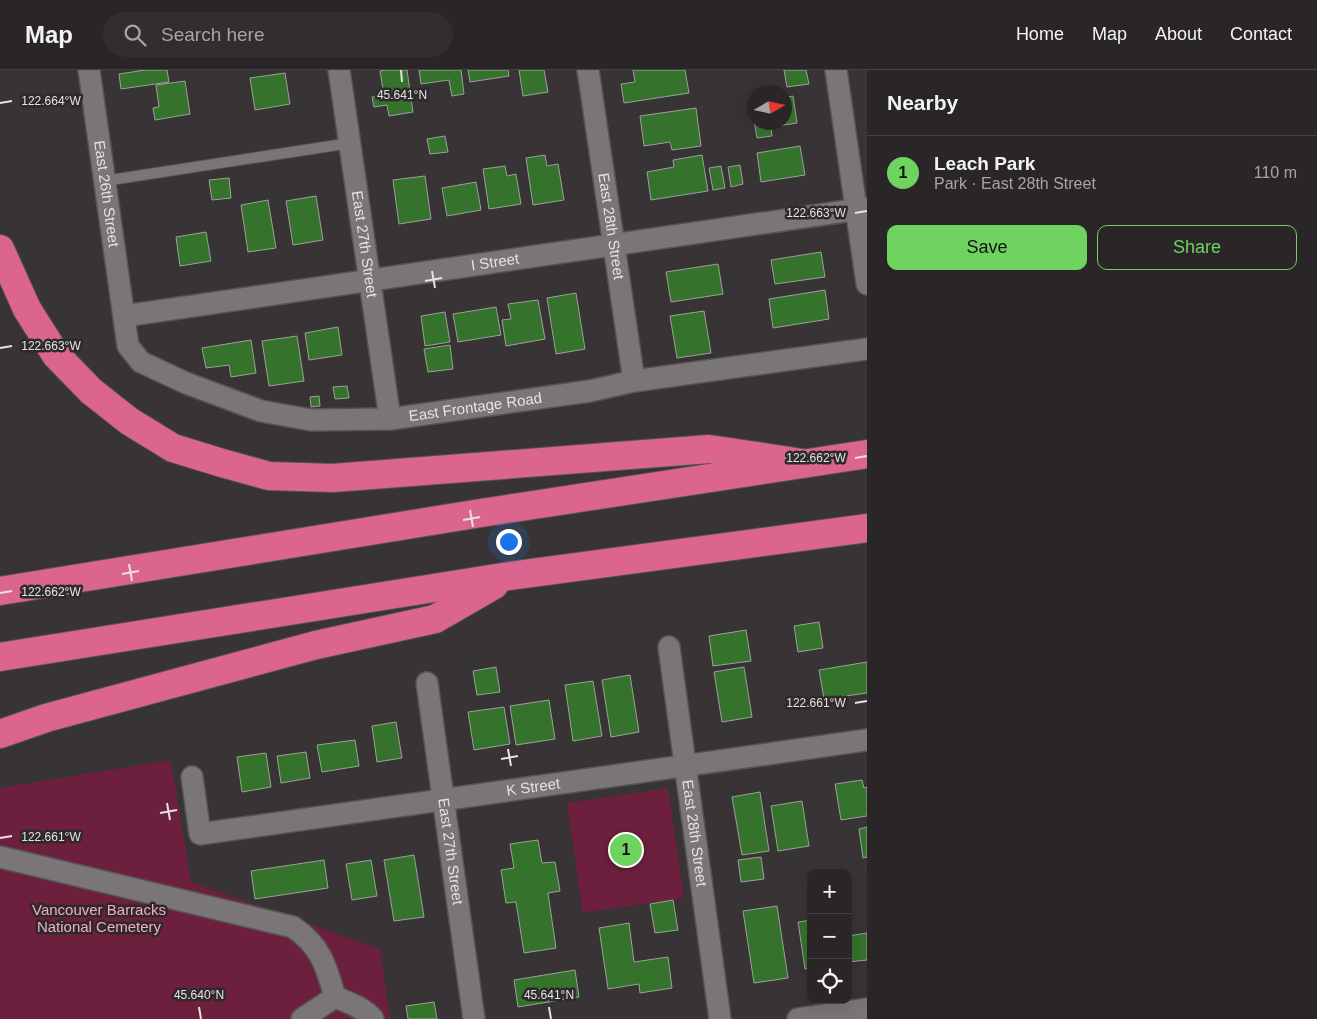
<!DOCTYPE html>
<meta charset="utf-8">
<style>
body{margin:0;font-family:Helvetica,sans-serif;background:#322e2f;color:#f1f3f6}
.controls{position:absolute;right:15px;bottom:15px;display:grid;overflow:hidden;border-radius:10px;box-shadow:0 5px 20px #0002}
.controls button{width:45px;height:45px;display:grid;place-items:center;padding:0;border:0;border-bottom:1px solid #464344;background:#2a2627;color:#f1f3f6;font:25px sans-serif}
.compass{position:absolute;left:747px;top:15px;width:45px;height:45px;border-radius:50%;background:#2a2627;box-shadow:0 5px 20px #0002;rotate:81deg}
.you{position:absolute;left:508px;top:471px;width:18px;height:18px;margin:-12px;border:4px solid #fff;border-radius:50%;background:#1a73e8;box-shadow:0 0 0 8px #1a73e833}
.badge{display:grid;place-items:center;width:32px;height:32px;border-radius:50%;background:#6fd35f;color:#111;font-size:16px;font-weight:700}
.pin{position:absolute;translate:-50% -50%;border:2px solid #fff;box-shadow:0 1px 5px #0006}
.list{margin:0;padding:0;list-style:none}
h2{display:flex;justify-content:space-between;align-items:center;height:65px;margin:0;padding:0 20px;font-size:21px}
h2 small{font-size:16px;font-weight:400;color:#a5a5a7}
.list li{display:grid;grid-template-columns:32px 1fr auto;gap:15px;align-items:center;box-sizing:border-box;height:75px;padding:0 20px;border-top:1px solid #464344}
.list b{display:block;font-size:19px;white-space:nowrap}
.list p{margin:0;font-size:16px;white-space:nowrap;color:#a5a5a7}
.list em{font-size:16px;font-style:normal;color:#a5a5a7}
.actions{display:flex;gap:10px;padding:15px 20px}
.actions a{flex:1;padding:11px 0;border:1px solid #6fd35f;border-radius:10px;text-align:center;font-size:18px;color:#6fd35f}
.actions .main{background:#6fd35f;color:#111}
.icon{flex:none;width:28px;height:28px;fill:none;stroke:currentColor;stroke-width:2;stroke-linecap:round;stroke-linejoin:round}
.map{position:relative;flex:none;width:867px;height:949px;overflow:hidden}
header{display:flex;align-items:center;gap:30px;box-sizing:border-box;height:70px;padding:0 25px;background:#2a2627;border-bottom:1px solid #464344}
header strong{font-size:24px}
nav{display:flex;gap:28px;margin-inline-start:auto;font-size:18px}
.search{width:350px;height:45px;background:#322e2f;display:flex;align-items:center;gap:12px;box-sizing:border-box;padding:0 18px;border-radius:28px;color:#a5a5a7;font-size:19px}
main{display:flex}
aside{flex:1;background:#2a2627}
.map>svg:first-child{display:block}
.green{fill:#6d203e}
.building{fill:#35732c;stroke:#9da19c}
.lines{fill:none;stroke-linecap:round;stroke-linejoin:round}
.service-casing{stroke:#565254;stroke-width:12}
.minor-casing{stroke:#565254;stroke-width:24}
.motorway-casing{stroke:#565254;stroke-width:30}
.service{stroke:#7a7576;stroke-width:10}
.minor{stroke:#7a7576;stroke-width:21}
.motorway{stroke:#dc658f;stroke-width:28}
.ticks{fill:none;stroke:#e5e2e3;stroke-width:2}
.labels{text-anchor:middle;stroke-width:5;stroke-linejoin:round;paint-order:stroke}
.street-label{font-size:15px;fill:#e5e2e3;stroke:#2e292a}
.park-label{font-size:15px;fill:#f6abc1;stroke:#2e292a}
.ticks-label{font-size:12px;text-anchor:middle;fill:#e5e2e3;stroke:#2e292a;stroke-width:5;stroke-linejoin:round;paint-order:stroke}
</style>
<header>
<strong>Map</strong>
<div class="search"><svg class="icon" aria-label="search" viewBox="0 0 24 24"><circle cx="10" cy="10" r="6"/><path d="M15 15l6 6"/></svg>Search here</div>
<nav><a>Home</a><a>Map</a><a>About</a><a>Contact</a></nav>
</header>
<main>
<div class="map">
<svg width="867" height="949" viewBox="0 0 867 949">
<rect width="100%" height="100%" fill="#383334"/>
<g class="green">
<polygon points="171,690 191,812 380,879 390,949 0,949 0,718"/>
<polygon points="668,718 684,828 583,843 567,733"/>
</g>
<g class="building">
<polygon points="145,0 167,0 169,12 121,19 119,4"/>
<polygon points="386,0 407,0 413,42 389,46 387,35 374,37 372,27 384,26 380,1"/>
<polygon points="419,0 461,0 464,24 452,26 449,10 421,14"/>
<polygon points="468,0 508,0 509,6 470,12"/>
<polygon points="519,0 544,0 548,22 523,26"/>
<polygon points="633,0 685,0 689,23 624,33 621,14 635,12"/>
<polygon points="784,0 806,0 809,14 787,17"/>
<polygon points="285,3 290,34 255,40 250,8"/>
<polygon points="185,11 190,44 155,50 153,38 159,37 156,15"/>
<polygon points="793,26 797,53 771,57 772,66 757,68 751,33 754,32 754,52 784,52 784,28"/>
<polygon points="696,38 701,76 672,80 670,72 644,76 640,46"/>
<polygon points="445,66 448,82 430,84 427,69"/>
<polygon points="800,76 805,105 761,112 757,83"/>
<polygon points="545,85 547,96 558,94 564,130 533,135 526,88"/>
<polygon points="702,85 708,121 651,130 647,102 674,97 673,90"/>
<polygon points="740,95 743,114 731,117 728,97"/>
<polygon points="505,96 507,106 516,104 521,134 489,139 483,99"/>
<polygon points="721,96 725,118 713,120 709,98"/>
<polygon points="425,106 431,149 399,154 393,110"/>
<polygon points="229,108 231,128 212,130 209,110"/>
<polygon points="476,112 481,140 447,146 442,118"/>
<polygon points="316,126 323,170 293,175 286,131"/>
<polygon points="268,130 276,178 248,182 241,135"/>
<polygon points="206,162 211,191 180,196 176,167"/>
<polygon points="821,182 825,207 775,214 771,190"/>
<polygon points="718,194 723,224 671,232 666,202"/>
<polygon points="825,220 829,249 773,258 769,229"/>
<polygon points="576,223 585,279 556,284 547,228"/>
<polygon points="538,230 545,269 506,276 502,250 511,249 508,234"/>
<polygon points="496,237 501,265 458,272 453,244"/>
<polygon points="704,241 711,283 677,288 670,246"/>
<polygon points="445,242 450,272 425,276 421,246"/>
<polygon points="338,257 342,285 309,290 305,263"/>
<polygon points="297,266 304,311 269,316 262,271"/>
<polygon points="251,270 256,303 231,307 229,295 206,298 202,278"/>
<polygon points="450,275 453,299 428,302 424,279"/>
<polygon points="347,316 349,328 335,329 333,317"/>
<polygon points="319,326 320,336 311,337 310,327"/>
<polygon points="819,552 823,578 798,582 794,556"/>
<polygon points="746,560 751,591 713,596 709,566"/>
<polygon points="867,592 867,623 824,629 819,600"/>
<polygon points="496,597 500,622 477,625 473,601"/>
<polygon points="744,597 752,647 722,652 714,602"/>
<polygon points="630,605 639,662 611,667 602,610"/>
<polygon points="593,611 602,666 573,671 565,615"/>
<polygon points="549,630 555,669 516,675 510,636"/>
<polygon points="504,637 510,674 474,680 468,642"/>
<polygon points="396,652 402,688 377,692 372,656"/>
<polygon points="355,670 359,696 322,702 317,675"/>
<polygon points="306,682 310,708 281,713 277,686"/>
<polygon points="266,683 271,717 242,722 237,687"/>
<polygon points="862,710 864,718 867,717 867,746 841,750 835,714"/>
<polygon points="760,722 769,781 742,785 732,727"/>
<polygon points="802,731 809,776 778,781 771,736"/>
<polygon points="867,757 867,787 863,788 859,759"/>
<polygon points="538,770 542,793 555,792 560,821 548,823 556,878 524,883 516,832 506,833 501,800 514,798 510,774"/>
<polygon points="414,785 424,847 394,851 384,790"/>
<polygon points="761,787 764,809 741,812 738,790"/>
<polygon points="324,790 328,818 255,829 251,801"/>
<polygon points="371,790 377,826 352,830 346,794"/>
<polygon points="673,830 678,860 655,863 650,834"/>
<polygon points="777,836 788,908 754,913 743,841"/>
<polygon points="811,850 811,898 805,899 798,852"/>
<polygon points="629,853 634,892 668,887 672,918 640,923 639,914 608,919 599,858"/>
<polygon points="867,863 867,890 848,892 848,866"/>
<polygon points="575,900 579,927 518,937 514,910"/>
<polygon points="434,932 437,949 408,949 406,936"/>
</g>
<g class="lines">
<g class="service-casing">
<polyline id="service" points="104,111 350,73"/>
</g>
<g class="minor-casing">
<g id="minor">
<path id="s1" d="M 89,0 L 128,276 L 141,292 L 186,313 L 261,341 L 311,350 L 390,349 L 590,321 L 634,311 L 867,279"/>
<path id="s2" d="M 339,0 L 390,349"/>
<path id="s3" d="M 588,0 L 634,311"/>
<polyline points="836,0 867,214"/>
<path id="s4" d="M 124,246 L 867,138"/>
<path id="s5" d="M 669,577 L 720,949"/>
<path id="s6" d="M 427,613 L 474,949"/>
<path id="s7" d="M 192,707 L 200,764 L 867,670"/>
<path d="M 0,787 L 293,857 C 321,876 326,896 335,927"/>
<path d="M 302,949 L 335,927 C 347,932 365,938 373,949"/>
<polyline points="798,949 867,939"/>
</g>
</g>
<g class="motorway-casing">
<g id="motorway">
<polyline points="0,179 27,239 56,285 91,321 129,351 173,378 222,393 269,406 333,408 709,379 802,393"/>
<polyline points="0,521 481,443 867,384"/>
<polyline points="0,587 509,506 867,458"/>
<polyline points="0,664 46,648 316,575 435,549 494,515"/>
</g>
</g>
<use href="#service" class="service"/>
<use href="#minor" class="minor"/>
<use href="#motorway" class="motorway"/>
</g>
<path class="ticks" d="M 401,0 L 402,12M 0,33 L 12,31M 855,143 L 867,141M 432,201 L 435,218M 425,211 L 442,208M 0,278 L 12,276M 855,388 L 867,386M 470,440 L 473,457M 463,450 L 480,447M 129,494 L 132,511M 122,504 L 139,501M 0,523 L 12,521M 855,633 L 867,631M 508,679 L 511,696M 501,689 L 518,686M 167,733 L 170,750M 160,743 L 177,740M 0,768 L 12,766M 199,937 L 201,949M 549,937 L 551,949"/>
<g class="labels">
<g class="street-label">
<text dy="5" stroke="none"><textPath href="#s1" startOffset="125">East 26th Street</textPath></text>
<text dy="5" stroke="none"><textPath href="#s3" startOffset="158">East 28th Street</textPath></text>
<text dy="5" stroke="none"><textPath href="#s2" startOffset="176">East 27th Street</textPath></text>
<text dy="5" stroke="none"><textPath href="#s4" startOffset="375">I Street</textPath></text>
<text dy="5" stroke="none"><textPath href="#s1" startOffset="645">East Frontage Road</textPath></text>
<text dy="5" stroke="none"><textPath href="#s7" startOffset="394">K Street</textPath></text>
<text dy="5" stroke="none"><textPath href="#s5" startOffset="188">East 28th Street</textPath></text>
<text dy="5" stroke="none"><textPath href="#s6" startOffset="170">East 27th Street</textPath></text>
</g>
<g class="park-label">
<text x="99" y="845">Vancouver Barracks<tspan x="99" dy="17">National Cemetery</tspan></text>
</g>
</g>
<g class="ticks-label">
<text x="402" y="29">45.641°N</text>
<text x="51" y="35">122.664°W</text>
<text x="816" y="147">122.663°W</text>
<text x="51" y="280">122.663°W</text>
<text x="816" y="392">122.662°W</text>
<text x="51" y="526">122.662°W</text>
<text x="816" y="637">122.661°W</text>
<text x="51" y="771">122.661°W</text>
<text x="199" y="929">45.640°N</text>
<text x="549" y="929">45.641°N</text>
</g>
</svg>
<div class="controls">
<button>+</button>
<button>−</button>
<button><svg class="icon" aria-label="locate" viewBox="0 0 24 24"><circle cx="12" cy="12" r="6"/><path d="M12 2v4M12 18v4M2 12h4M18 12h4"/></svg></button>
</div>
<svg class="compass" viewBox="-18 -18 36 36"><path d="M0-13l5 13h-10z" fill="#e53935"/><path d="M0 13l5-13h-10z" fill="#a5a5a7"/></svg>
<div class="you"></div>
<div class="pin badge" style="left:626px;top:780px">1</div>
</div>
<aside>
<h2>Nearby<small></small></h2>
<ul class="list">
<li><span class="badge">1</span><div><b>Leach Park</b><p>Park · East 28th Street</p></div><em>110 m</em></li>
</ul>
<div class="actions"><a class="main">Save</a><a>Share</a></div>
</aside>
</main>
